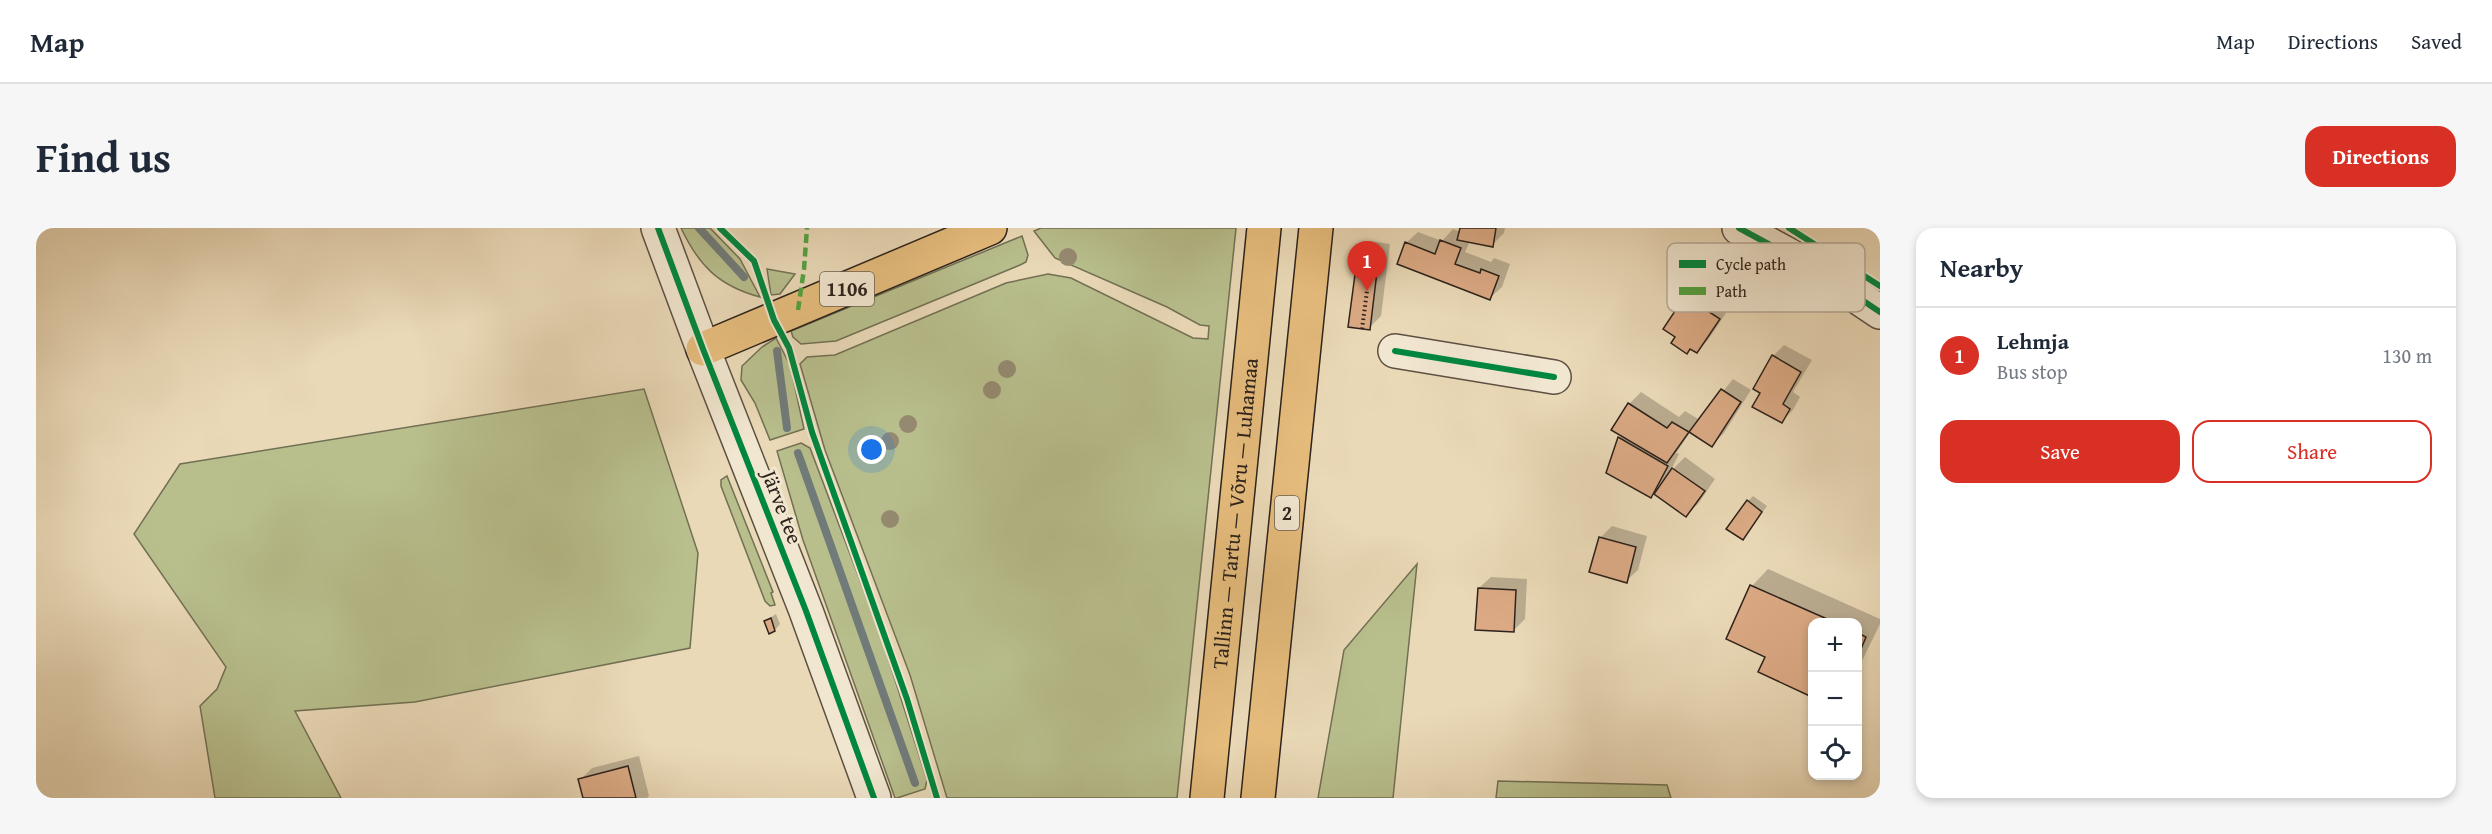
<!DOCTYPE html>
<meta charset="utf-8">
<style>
body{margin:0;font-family:"Gentium Book Plus",serif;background:#f6f6f7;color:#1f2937}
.controls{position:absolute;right:18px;bottom:18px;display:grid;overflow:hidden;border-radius:12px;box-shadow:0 3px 9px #0003}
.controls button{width:54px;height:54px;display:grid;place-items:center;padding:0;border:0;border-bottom:2px solid #e0e1e3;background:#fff;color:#1f2937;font:30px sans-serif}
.you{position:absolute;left:836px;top:222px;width:21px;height:21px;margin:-15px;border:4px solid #fff;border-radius:50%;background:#1a73e8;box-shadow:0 0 0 9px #1a73e833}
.badge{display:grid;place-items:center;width:39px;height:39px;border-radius:50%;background:#d93025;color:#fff;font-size:20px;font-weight:700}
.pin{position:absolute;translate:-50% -50px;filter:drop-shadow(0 2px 3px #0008)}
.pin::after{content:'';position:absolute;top:32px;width:21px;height:18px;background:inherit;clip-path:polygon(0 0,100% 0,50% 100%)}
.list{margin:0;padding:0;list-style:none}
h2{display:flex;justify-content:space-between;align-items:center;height:78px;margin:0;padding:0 24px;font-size:26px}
h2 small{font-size:20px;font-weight:400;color:#747a83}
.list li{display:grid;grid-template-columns:39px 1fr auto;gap:18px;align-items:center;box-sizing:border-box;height:96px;padding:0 24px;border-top:2px solid #e0e1e3}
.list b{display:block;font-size:22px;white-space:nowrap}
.list p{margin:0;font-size:20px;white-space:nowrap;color:#747a83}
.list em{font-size:20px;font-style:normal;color:#747a83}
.actions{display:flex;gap:12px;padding:18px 24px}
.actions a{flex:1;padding:14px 0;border:2px solid #d93025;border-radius:18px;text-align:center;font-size:21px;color:#d93025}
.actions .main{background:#d93025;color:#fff}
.icon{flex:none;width:33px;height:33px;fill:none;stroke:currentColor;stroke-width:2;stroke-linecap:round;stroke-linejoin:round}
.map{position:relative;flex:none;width:1844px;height:570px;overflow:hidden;border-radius:18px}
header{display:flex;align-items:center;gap:36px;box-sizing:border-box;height:84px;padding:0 30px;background:#fff;border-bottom:2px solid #e0e1e3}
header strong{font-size:28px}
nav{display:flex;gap:33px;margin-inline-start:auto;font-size:21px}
.intro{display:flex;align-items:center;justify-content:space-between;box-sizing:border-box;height:144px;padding:0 36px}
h1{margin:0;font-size:42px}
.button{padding:15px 27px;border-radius:18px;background:#d93025;color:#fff;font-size:21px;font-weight:700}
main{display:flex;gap:36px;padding:0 36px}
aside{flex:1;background:#fff;border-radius:18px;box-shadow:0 3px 9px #0003}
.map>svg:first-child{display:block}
.green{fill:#b8bf8d;stroke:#727054;stroke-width:1.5}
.shadow{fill:#0003}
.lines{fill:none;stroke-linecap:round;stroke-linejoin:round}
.stream{stroke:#707b7a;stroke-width:8}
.building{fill:#dbaa85;stroke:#2d221b;stroke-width:1.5}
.minor-casing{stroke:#5c5042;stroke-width:36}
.highway-casing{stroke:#2d221b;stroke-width:36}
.path{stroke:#2d221b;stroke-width:4;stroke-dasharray:1.5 3;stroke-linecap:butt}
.minor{stroke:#f1e6d0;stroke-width:33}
.highway{stroke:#e5bc7c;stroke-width:33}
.quiet{stroke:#52a240;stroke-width:4.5;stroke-dasharray:9 4.5;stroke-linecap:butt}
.cycleway-casing{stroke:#f1e6d0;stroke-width:10}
.cycleway{stroke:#00873e;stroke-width:6}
.tree{fill:#958a71}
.labels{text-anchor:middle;stroke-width:6;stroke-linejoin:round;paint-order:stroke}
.shield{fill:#f1e6d0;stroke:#685d51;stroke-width:1.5}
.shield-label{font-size:20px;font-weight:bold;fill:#2d221b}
.street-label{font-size:21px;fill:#2d221b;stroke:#f1e6d0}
.key{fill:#f1e6d0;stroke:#b6ab9a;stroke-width:1.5}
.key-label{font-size:16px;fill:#2d221b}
</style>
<header>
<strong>Map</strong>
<nav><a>Map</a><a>Directions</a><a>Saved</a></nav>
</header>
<div class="intro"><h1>Find us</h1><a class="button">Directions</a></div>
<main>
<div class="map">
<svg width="1844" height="570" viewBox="0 0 1844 570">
<rect width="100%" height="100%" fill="#ead9b7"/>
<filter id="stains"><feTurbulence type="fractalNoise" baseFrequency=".00333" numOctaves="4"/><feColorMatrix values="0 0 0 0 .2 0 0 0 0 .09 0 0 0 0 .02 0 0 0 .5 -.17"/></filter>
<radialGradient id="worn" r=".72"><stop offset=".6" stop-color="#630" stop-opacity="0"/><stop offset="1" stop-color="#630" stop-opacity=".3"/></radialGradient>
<g class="green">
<path d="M 645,0 L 674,0 L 704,31 L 724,69 C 683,58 663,38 645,0 Z"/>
<polygon points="1005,0 1200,0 1141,570 911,570 874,447 789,222 764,136 771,129 799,127 970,55 1012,46 1035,50 1157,110 1172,111 1173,98 1164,97 1131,79 1019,30 998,3"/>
<polygon points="986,8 992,27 990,34 984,37 800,113 765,116 757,109 755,103"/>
<polygon points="731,41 759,46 744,66 735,67"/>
<polygon points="740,110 754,137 768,201 734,212 719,175 705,152 706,138 726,119"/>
<polygon points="608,161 662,325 654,420 379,474 259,483 305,570 179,570 164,478 181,461 190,439 98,306 144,236"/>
<polygon points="765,215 774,220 845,408 891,552 889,561 861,570 859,570 767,312 741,223"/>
<polygon points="691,248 737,364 735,365 739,377 734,378 729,373 685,258 685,252"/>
<polygon points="1381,336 1357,570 1282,570 1308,422"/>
<polygon points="1462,553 1631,557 1635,570 1460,570"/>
</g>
<g class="shadow">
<polygon points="1425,0 1469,0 1468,5 1456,17 1434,13 1429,24 1455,34 1458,30 1474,36 1466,59 1454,70 1370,15 1382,4 1406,13 1417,1 1424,4"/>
<polygon points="1335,13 1354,16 1345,88 1333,100 1323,25"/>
<polygon points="1661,57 1694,79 1672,112 1661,123 1629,100 1650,69"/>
<polygon points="1748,117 1776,132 1757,164 1764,169 1757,182 1745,194 1737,128"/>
<polygon points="1697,151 1715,162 1688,205 1676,217 1655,203 1640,225 1643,226 1634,244 1649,229 1679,251 1662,276 1650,287 1618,264 1614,268 1571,244 1586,207 1577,202 1593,176 1605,164 1643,189 1649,183 1664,192"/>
<polygon points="1717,268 1731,278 1712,304 1712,273"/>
<polygon points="1576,298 1611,308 1602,342 1590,353 1564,310"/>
<polygon points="1732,341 1844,391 1844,396 1822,441 1822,394 1776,394 1776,468 1724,444 1731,428 1692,411 1716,358"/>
<polygon points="1455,349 1491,351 1489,391 1477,403 1443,360"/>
<polygon points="740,386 744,396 739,402 729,393"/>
<polygon points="603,528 613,568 611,570 549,570 544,552 556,540"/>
</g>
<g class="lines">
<g class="stream">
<polyline points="663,0 708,49"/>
<polyline points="741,123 751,200"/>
<polyline points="762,225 879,555"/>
</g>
</g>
<g class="building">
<polygon points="1424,0 1460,0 1457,19 1421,12"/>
<polygon points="1404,12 1425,20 1419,36 1444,45 1445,41 1463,48 1454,72 1361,36 1369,14 1399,26"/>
<polygon points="1322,24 1343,27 1334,102 1312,99"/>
<polygon points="1649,68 1684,91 1661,125 1654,121 1651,126 1635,115 1639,109 1627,101"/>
<polygon points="1736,127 1765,144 1747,176 1754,181 1746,195 1716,179 1724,165 1717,161"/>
<polygon points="1685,161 1705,174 1676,219 1653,204"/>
<polygon points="1592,175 1631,200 1636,194 1653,204 1631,235 1575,202"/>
<polygon points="1582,209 1632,238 1615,270 1570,245"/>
<polygon points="1636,240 1669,263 1650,289 1618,266"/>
<polygon points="1711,272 1726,284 1707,312 1690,301"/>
<polygon points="1563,309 1600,319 1591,355 1553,344"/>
<polygon points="1714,357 1798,394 1776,394 1776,469 1722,444 1729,429 1690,411"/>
<polygon points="1442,360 1480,362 1478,404 1439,402"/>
<polygon points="735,390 739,403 733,406 728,393"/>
<polygon points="1822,405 1830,409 1822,428"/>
<polygon points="592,538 600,570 547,570 542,551"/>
</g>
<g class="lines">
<g class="minor-casing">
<g id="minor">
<polyline points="622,0 667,121 770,383 838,570"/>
<polyline points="1703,0 1786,45 1844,84"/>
<polyline points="1359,123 1518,149"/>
</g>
</g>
<g class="highway-casing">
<g id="highway">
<polyline points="667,121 954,0"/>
<path id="s1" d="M 1171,570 L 1228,0"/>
<polyline points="1222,570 1280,0"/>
</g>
</g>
<polyline class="path" points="1326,101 1331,63"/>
<use href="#minor" class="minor"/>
<use href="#highway" class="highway"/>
<polyline class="quiet" points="762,82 768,41 771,0"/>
<g class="cycleway-casing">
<g id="cycleway">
<polyline points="622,0 667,121 770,383 838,570"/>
<polyline points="684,0 718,33 738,92 753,120 776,204 871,471 901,570"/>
<polyline points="1703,0 1786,45 1844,84"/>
<polyline points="1753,0 1844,58"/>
<polyline points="1359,123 1518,149"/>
</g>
</g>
<use href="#cycleway" class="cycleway"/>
</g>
<g class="tree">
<circle cx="1032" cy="29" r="9"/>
<circle cx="971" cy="141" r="9"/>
<circle cx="956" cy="162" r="9"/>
<circle cx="872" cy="196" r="9"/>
<circle cx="854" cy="213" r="9"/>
<circle cx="854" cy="291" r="9"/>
</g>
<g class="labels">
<g class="shield">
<rect x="784" y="44" width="54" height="34" rx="4.5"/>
<rect x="1239" y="268" width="24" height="34" rx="4.5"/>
</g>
<g class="shield-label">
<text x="811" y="68">1106</text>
<text x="1251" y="292">2</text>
</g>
<g class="street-label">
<text transform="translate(746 279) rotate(69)" y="7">Järve tee</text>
<text dy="7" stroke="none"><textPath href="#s1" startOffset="286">Tallinn — Tartu — Võru — Luhamaa</textPath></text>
</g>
</g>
<rect x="1631" y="15" width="198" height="69" rx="9" class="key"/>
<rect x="1643" y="32" width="27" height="8" fill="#00873e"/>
<rect x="1643" y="59" width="27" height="8" fill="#52a240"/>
<g class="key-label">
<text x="1680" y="42">Cycle path</text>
<text x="1680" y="69">Path</text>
</g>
<rect width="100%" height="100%" filter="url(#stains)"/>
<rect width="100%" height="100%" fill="url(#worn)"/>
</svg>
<div class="controls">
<button>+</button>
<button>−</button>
<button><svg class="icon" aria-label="locate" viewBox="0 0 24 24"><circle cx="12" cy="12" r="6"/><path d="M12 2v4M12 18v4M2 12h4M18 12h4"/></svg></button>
</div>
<div class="you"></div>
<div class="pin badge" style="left:1331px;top:63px">1</div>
</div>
<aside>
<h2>Nearby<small></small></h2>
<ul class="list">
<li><span class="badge">1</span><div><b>Lehmja</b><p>Bus stop</p></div><em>130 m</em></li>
</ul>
<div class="actions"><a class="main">Save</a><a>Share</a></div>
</aside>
</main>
